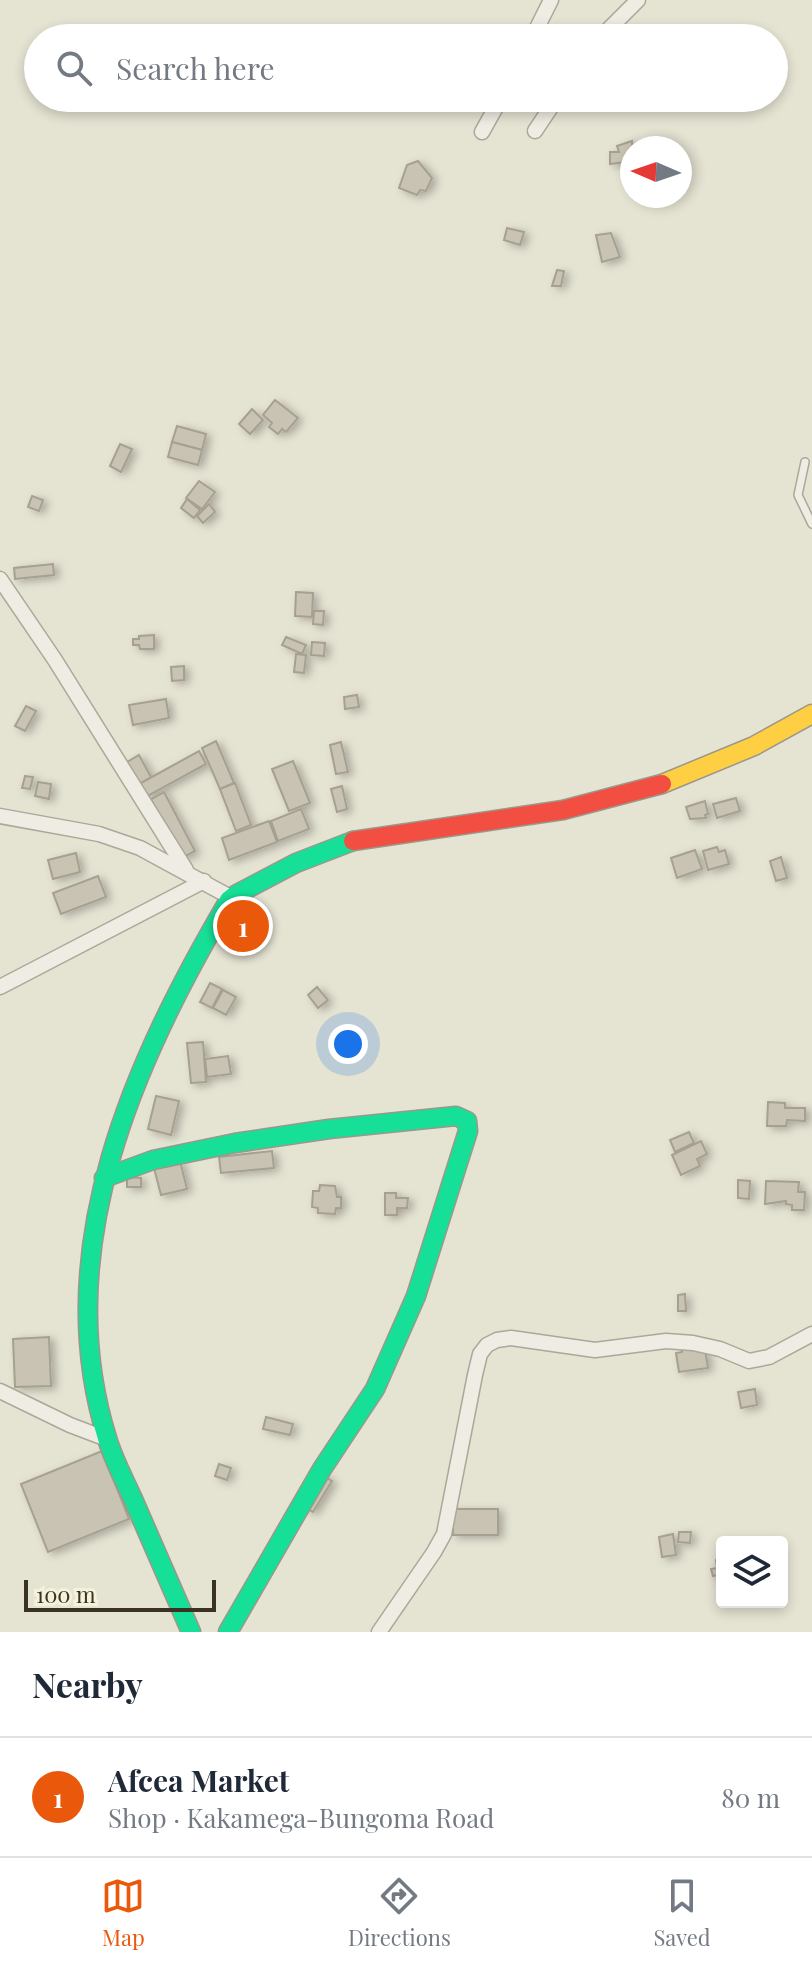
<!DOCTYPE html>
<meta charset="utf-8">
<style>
body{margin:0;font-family:"Playfair Display",serif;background:#f6f6f7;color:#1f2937}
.controls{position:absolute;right:24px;bottom:24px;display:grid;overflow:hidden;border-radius:8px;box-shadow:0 4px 12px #0003}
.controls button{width:72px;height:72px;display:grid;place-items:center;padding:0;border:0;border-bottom:2px solid #e0e1e3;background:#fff;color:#1f2937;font:40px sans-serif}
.compass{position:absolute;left:620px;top:136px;width:72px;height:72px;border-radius:50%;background:#fff;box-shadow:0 4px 12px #0003;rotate:272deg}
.scale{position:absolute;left:24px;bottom:20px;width:192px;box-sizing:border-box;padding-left:8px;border:4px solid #3a3222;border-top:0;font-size:22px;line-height:28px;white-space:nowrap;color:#3a3222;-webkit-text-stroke:6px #f4f2da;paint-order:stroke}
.you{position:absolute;left:348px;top:1044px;width:28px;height:28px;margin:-20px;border:6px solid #fff;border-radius:50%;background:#1a73e8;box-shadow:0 0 0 12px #1a73e833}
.badge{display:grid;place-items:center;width:52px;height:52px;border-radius:50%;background:#ea580c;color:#fff;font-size:26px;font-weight:700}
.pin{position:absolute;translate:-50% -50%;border:4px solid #fff;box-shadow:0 2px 8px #0006}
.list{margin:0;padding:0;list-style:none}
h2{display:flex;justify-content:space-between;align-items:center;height:104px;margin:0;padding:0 32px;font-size:34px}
h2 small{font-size:26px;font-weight:400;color:#747a83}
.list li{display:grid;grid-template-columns:52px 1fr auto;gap:24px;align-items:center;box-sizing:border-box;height:120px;padding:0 32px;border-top:2px solid #e0e1e3}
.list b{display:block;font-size:30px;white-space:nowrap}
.list p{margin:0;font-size:26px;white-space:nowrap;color:#747a83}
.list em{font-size:26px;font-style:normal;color:#747a83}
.icon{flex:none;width:44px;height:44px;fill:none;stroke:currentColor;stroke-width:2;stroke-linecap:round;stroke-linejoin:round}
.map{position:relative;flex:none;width:812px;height:1632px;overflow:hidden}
.search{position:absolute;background:#fff;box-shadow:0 4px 12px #0003;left:24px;right:24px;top:24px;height:88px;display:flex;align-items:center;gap:20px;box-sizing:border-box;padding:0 28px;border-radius:44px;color:#747a83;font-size:30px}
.sheet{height:224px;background:#fff}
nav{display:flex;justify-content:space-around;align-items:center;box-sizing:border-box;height:112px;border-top:2px solid #e0e1e3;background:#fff;font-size:22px;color:#747a83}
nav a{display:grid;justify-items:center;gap:4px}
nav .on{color:#ea580c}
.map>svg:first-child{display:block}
.building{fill:#c9c3b3;stroke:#a6a091;stroke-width:2;filter:url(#shadow)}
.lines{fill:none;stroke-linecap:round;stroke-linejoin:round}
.lane-casing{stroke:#aba89a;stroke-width:10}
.street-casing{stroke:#aba89a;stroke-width:17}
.fast-casing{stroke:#9b978a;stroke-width:21}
.slow-casing{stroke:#9b978a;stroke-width:21}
.jam-casing{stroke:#9b978a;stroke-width:21}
.lane{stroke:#eeece3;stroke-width:7}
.street{stroke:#eeece3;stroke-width:14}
.fast{stroke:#16e098;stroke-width:18}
.slow{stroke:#ffcf43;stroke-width:18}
.jam{stroke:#f24e42;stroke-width:18}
</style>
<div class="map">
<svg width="812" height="1632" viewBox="0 0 812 1632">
<defs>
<filter id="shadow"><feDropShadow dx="4.5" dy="2.5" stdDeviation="4" flood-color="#0004"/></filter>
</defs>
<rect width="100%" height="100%" fill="#e5e3d2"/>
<g class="building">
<polygon points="632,141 632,161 610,164 610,152 619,152 617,146"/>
<polygon points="418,161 432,178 426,191 420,190 417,195 399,188 407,165"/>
<polygon points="507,228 524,232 520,245 504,240"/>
<polygon points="611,233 620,257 602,262 596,235"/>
<polygon points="557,270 564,271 561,286 552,286"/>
<polygon points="275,400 298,418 286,432 282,429 278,434 269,427 272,423 263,415"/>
<polygon points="252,409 263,420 250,434 239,424"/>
<polygon points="177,426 206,434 202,450 172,442"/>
<polygon points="172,442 202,450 198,465 168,457"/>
<polygon points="120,444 132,449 121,472 110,466"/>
<polygon points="199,481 215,492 202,509 186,498"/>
<polygon points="32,496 43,500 39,511 28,507"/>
<polygon points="187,499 200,510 194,518 181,508"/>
<polygon points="209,504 215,512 203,523 197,516"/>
<polygon points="53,564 54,575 15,579 14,568"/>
<polygon points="296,592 313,593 312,617 295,616"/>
<polygon points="314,611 324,611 323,625 313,624"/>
<polygon points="154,635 154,649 140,649 139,645 133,645 133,639 139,639 139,636"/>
<polygon points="286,637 306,645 302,654 282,645"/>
<polygon points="312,642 325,643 324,656 311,655"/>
<polygon points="296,654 306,655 304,673 294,672"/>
<polygon points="184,666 184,680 172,681 171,667"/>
<polygon points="357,695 359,707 345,709 344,697"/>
<polygon points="166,699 169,718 133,725 129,705"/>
<polygon points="26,706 36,711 25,731 15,726"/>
<polygon points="216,741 234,783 220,789 202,748"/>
<polygon points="341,742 348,772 336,774 330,745"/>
<polygon points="199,751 206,764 146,797 139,784"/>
<polygon points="139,755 151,777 139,784 127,762"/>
<polygon points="293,761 310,803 289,811 272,769"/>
<polygon points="25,776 33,777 30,789 22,788"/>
<polygon points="38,782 51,784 49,799 35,796"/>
<polygon points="235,783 251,825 236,831 220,789"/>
<polygon points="342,786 347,809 337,812 331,789"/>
<polygon points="164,792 195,851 182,858 151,799"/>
<polygon points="736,798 740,811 717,818 713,804"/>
<polygon points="705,801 708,814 705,815 706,818 690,819 686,807"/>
<polygon points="301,809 309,829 278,841 271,821"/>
<polygon points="269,821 277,842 229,860 222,838"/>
<polygon points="717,847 719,852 725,850 729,864 708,870 703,851"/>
<polygon points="695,850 702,869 677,878 671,858"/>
<polygon points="76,853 80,872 53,879 48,860"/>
<polygon points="781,857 787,878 776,881 770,861"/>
<polygon points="98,876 106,897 61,914 53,893"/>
<polygon points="210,983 222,989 212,1008 200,1002"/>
<polygon points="317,987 328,1000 318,1008 308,995"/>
<polygon points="223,990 236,997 226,1015 213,1008"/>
<polygon points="203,1042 206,1082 191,1083 187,1043"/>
<polygon points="228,1056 231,1074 207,1077 205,1059"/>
<polygon points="156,1096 179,1101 171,1135 148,1129"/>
<polygon points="768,1102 785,1103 785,1108 805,1108 805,1121 787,1120 786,1126 767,1126"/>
<polygon points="689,1132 694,1143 675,1152 670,1140"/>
<polygon points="701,1141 707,1154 697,1159 700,1166 681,1175 672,1155"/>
<polygon points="272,1151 274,1168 221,1173 219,1157"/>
<polygon points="180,1161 187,1189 161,1195 154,1168"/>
<polygon points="127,1177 141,1178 141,1187 127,1187"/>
<polygon points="738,1180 750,1181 749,1199 738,1198"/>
<polygon points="766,1181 799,1182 798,1192 805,1192 804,1210 792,1210 792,1205 786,1204 786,1201 765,1204"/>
<polygon points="320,1185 335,1186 337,1197 341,1197 341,1208 336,1208 335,1214 318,1213 318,1208 312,1207 313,1191 319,1191"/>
<polygon points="385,1193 396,1193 396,1198 408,1198 407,1208 397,1208 397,1215 385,1215"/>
<polygon points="685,1294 686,1311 678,1311 678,1295"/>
<polygon points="49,1337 51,1386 15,1387 13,1339"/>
<polygon points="695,1347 695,1351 705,1350 708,1368 679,1372 676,1353 682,1352 682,1349"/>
<polygon points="755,1389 757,1405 741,1408 738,1392"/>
<polygon points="266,1417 293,1424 290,1435 263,1429"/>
<polygon points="102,1451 129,1519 48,1552 21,1484"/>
<polygon points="219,1464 231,1468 227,1480 215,1476"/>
<polygon points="323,1475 332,1481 313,1512 304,1507"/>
<rect x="453" y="1509" width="45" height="26"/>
<polygon points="679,1532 691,1532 690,1543 678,1542"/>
<polygon points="673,1534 676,1555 662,1557 659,1537"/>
<polygon points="722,1559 722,1581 719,1582 718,1575 713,1576 711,1569 717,1568 716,1560"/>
</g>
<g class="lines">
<g class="lane-casing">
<polyline id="lane" points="805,462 798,495 812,524"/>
</g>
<g class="street-casing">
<g id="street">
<polyline points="532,38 551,0"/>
<polyline points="600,38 638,0"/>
<polyline points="535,131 557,98"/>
<polyline points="482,132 501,98"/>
<polyline points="0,579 55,660 186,870"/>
<polyline points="0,816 99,834 140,848 232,898"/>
<polyline points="0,987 204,881"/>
<polyline points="0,1391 70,1425 107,1439"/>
<polyline points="379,1632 434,1552 444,1534 475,1375 480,1354 487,1345 497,1340 511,1338 595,1350 666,1341 693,1343 720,1349 749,1361 769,1357 812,1334"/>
</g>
</g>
<g class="fast-casing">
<g id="fast">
<polyline points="104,1178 153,1160 235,1143 329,1129 456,1116 467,1121 468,1131 416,1296 375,1389 322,1469 228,1632"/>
<path d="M 191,1632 C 172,1588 152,1543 133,1499 C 124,1479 113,1459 107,1438 C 48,1249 135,1060 229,900 L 237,894 L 296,863 L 353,841"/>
</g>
</g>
<g class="slow-casing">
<polyline id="slow" points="662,784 754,746 812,714"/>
</g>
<g class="jam-casing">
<polyline id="jam" points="353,841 563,810 662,784"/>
</g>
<use href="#lane" class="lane"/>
<use href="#street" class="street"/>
<use href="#fast" class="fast"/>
<use href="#slow" class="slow"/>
<use href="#jam" class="jam"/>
</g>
</svg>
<div class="controls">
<button><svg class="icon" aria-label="layers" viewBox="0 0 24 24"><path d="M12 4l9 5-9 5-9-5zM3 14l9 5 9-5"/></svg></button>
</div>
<svg class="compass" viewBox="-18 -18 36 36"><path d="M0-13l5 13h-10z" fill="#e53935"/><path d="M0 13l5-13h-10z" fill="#747a83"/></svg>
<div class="scale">100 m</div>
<div class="you"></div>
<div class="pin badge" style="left:243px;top:926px">1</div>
<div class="search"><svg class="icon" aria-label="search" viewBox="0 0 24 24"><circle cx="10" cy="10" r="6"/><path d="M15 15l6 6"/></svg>Search here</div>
</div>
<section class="sheet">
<h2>Nearby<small></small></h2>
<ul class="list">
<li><span class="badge">1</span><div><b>Afcea Market</b><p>Shop · Kakamega-Bungoma Road</p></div><em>80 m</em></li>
</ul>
</section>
<nav>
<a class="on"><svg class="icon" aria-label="map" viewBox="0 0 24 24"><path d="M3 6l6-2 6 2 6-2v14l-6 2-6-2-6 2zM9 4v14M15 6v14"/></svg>Map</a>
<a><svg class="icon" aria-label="directions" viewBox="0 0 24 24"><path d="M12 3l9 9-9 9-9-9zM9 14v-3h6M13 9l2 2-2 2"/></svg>Directions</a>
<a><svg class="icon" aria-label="saved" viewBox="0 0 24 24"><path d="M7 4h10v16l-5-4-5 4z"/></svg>Saved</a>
</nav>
